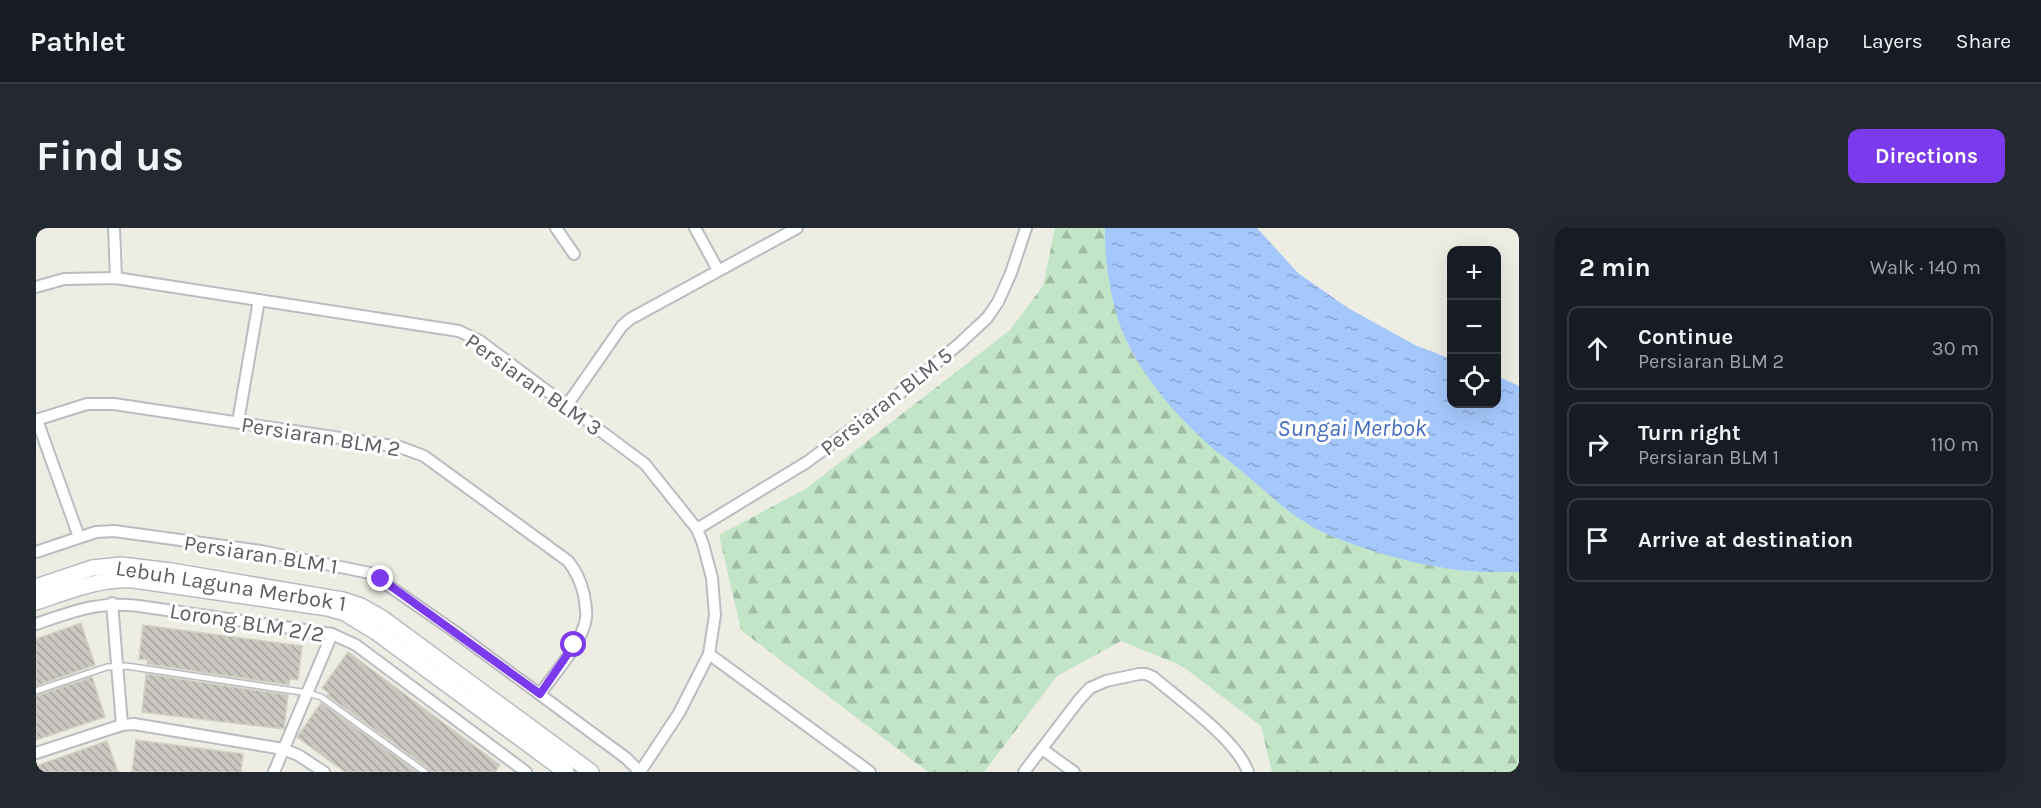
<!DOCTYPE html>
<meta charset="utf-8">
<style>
body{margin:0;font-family:Karla,sans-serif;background:#242831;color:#f1f3f6}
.controls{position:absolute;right:18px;top:18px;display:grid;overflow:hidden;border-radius:12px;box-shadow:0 6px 24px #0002}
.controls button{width:54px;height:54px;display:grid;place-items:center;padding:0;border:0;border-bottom:2px solid #363941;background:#171b24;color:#f1f3f6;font:30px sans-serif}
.stop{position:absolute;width:18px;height:18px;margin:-14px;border:4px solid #7c3aed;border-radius:50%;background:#fff}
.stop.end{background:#7c3aed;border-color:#fff;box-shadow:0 2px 6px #0008}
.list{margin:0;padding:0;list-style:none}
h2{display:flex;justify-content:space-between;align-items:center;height:78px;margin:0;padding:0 24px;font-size:26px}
h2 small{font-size:20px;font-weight:400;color:#9ea1a6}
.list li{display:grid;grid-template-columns:39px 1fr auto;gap:18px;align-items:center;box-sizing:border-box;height:84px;margin:0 12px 12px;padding:0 12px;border:2px solid #363941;border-radius:12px}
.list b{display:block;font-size:22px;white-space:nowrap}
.list p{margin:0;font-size:20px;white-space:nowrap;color:#9ea1a6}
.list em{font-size:20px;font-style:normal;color:#9ea1a6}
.icon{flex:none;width:33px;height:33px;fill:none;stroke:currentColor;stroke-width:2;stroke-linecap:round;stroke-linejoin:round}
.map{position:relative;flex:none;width:1483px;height:544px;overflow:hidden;border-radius:12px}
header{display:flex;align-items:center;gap:36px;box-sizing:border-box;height:84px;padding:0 30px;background:#171b24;border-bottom:2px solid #363941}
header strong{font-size:28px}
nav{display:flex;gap:33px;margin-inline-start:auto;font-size:21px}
.intro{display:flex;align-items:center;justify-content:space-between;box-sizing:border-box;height:144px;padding:0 36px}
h1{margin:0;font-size:42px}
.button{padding:15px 27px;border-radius:12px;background:#7c3aed;color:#fff;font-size:21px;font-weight:700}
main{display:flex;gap:36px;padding:0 36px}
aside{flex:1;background:#171b24;border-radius:12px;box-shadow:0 6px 24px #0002}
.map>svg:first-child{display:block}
.forest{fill:url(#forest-firs)}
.water{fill:url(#water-ripples)}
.building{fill:url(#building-back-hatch);stroke:#d2d0c2;stroke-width:1.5}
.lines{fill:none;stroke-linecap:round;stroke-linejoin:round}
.lane-casing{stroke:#bbbcc2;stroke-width:8}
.street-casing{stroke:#bbbcc2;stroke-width:14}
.secondary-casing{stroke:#b9bbc1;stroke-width:18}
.lane{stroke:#fff;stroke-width:5}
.street{stroke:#fff;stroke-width:10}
.secondary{stroke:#fff;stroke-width:15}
.route{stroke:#7c3aed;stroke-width:8}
.labels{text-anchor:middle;stroke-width:6;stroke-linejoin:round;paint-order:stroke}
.street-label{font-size:22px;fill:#5c5e64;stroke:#fff}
.water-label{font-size:24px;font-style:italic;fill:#486fc0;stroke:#fff}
</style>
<header>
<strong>Pathlet</strong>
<nav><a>Map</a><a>Layers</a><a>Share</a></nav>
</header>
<div class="intro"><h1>Find us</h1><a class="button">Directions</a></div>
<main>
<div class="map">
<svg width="1483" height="544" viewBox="0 0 1483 544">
<defs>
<pattern id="forest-firs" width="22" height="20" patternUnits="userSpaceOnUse" patternTransform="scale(1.5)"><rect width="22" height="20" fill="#c1e5c6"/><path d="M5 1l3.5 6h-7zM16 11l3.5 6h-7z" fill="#a0bda4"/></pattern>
<pattern id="water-ripples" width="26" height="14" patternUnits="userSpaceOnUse" patternTransform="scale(1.5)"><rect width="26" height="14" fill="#a5c8fc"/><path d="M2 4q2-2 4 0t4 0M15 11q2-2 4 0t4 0" fill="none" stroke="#8aa6d0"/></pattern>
<pattern id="building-back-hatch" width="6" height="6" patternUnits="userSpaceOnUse" patternTransform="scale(1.5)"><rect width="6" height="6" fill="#cac7c1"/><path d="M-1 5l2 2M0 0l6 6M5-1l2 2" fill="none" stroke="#a7a5a0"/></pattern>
</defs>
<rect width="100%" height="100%" fill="#eeede4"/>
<polygon class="forest" points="1019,0 1069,0 1077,71 1087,105 1098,128 1123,163 1149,193 1231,265 1396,338 1439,344 1483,344 1483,544 1236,544 1225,498 1146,438 1085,413 1021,448 948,544 892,544 705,402 683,307 771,260 974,102 1007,58"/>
<path class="water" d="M 1069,0 L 1221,0 L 1262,45 L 1312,80 L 1379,117 L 1415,131 L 1416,176 L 1460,176 L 1461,148 L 1483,158 L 1483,344 C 1460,344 1437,345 1415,341 C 1374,335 1331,323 1293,307 C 1260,293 1235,268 1209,246 C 1200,238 1190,231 1180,223 C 1144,192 1107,151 1088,107 C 1075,77 1068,32 1069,0 Z"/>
<g class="building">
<polygon points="45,395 59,437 0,458 0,411"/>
<polygon points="107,397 266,418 262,452 254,451 253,457 111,436 112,432 103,431"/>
<polygon points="312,424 464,537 459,544 394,544 392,540 291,467 293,465 286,460"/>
<polygon points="110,446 252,467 248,501 106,484"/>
<polygon points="56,449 69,489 0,512 0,468"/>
<polygon points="285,475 381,544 309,544 261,509"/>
<polygon points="100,512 207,526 205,544 96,544"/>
<polygon points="71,513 82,544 0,544 0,538"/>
</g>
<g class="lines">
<g class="lane-casing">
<polyline id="lane" points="0,463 71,439 90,438 272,465 285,469 389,544"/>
</g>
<g class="street-casing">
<g id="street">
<polyline points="78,0 80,50"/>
<polyline points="520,0 538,26"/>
<polyline points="659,0 682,42"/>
<polyline points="0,59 28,51 80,50 423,103 444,113 609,236 661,301 667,316 676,350 679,387 673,426 643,485 604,544"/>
<polyline points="531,177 586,98 594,91 761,0"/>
<path d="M 0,192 L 51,176 L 78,176 L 364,219 L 388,228 L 532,333 C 541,344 545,354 548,367 C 549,375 551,383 550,390 C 547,414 518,446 504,466"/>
<polyline points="1,192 43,309"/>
<polyline points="202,194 223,72"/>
<polyline points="661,301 771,234 864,165 923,116 951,90 962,74 975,45 990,0"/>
<polyline points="0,324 60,304 78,303 225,323 334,345 418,403 590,530 604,544"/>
<polyline points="76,375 86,497"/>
<path d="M 0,396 C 39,383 61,373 103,378 L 296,406 L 320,417 L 490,544"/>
<polyline points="673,426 834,544"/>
<polyline points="1006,521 1038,544"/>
<polyline points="0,525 86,497 98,496 247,521 262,527 288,544"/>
<polyline points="238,544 296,406"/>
<path d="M 988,544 L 1043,472 L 1054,460 L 1070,453 L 1103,446 L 1110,446 L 1117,449 C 1144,472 1201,512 1212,544"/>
</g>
</g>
<g class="secondary-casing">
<g id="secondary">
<polyline points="0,359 56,340 85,337 135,343 307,372 325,378 346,390 555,544"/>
<path d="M 0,374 C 33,363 63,350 98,352 L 292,380 L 309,385 L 340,404 L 530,544"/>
</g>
</g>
<use href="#lane" class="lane"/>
<use href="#street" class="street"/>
<use href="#secondary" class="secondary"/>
</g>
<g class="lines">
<polyline class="route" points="345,351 504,466 538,417"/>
</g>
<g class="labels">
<g class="street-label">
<text transform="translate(498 156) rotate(35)" y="8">Persiaran BLM 3</text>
<text transform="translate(850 173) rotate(-38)" y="8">Persiaran BLM 5</text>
<text transform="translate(285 208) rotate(9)" y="8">Persiaran BLM 2</text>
<text transform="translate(225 326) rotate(9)" y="8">Persiaran BLM 1</text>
<text transform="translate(195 357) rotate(9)" y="8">Lebuh Laguna Merbok 1</text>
<text transform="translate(211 394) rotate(9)" y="8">Lorong BLM 2/2</text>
</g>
<g class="water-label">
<text x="1316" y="208">Sungai Merbok</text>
</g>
</g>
</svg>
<div class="controls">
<button>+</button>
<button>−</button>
<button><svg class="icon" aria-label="locate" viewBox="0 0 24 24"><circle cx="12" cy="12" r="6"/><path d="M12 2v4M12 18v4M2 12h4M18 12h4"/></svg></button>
</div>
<div class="stop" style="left:538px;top:417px"></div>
<div class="stop end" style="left:345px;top:351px"></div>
</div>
<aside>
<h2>2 min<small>Walk · 140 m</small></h2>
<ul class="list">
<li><svg class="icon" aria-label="ahead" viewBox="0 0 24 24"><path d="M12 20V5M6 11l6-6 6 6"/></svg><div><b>Continue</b><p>Persiaran BLM 2</p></div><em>30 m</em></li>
<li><svg class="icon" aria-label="right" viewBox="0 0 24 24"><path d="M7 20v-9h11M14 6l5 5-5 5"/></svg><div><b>Turn right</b><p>Persiaran BLM 1</p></div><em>110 m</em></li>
<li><svg class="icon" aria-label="arrive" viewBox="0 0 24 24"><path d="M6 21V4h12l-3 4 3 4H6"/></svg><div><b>Arrive at destination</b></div></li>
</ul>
</aside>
</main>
